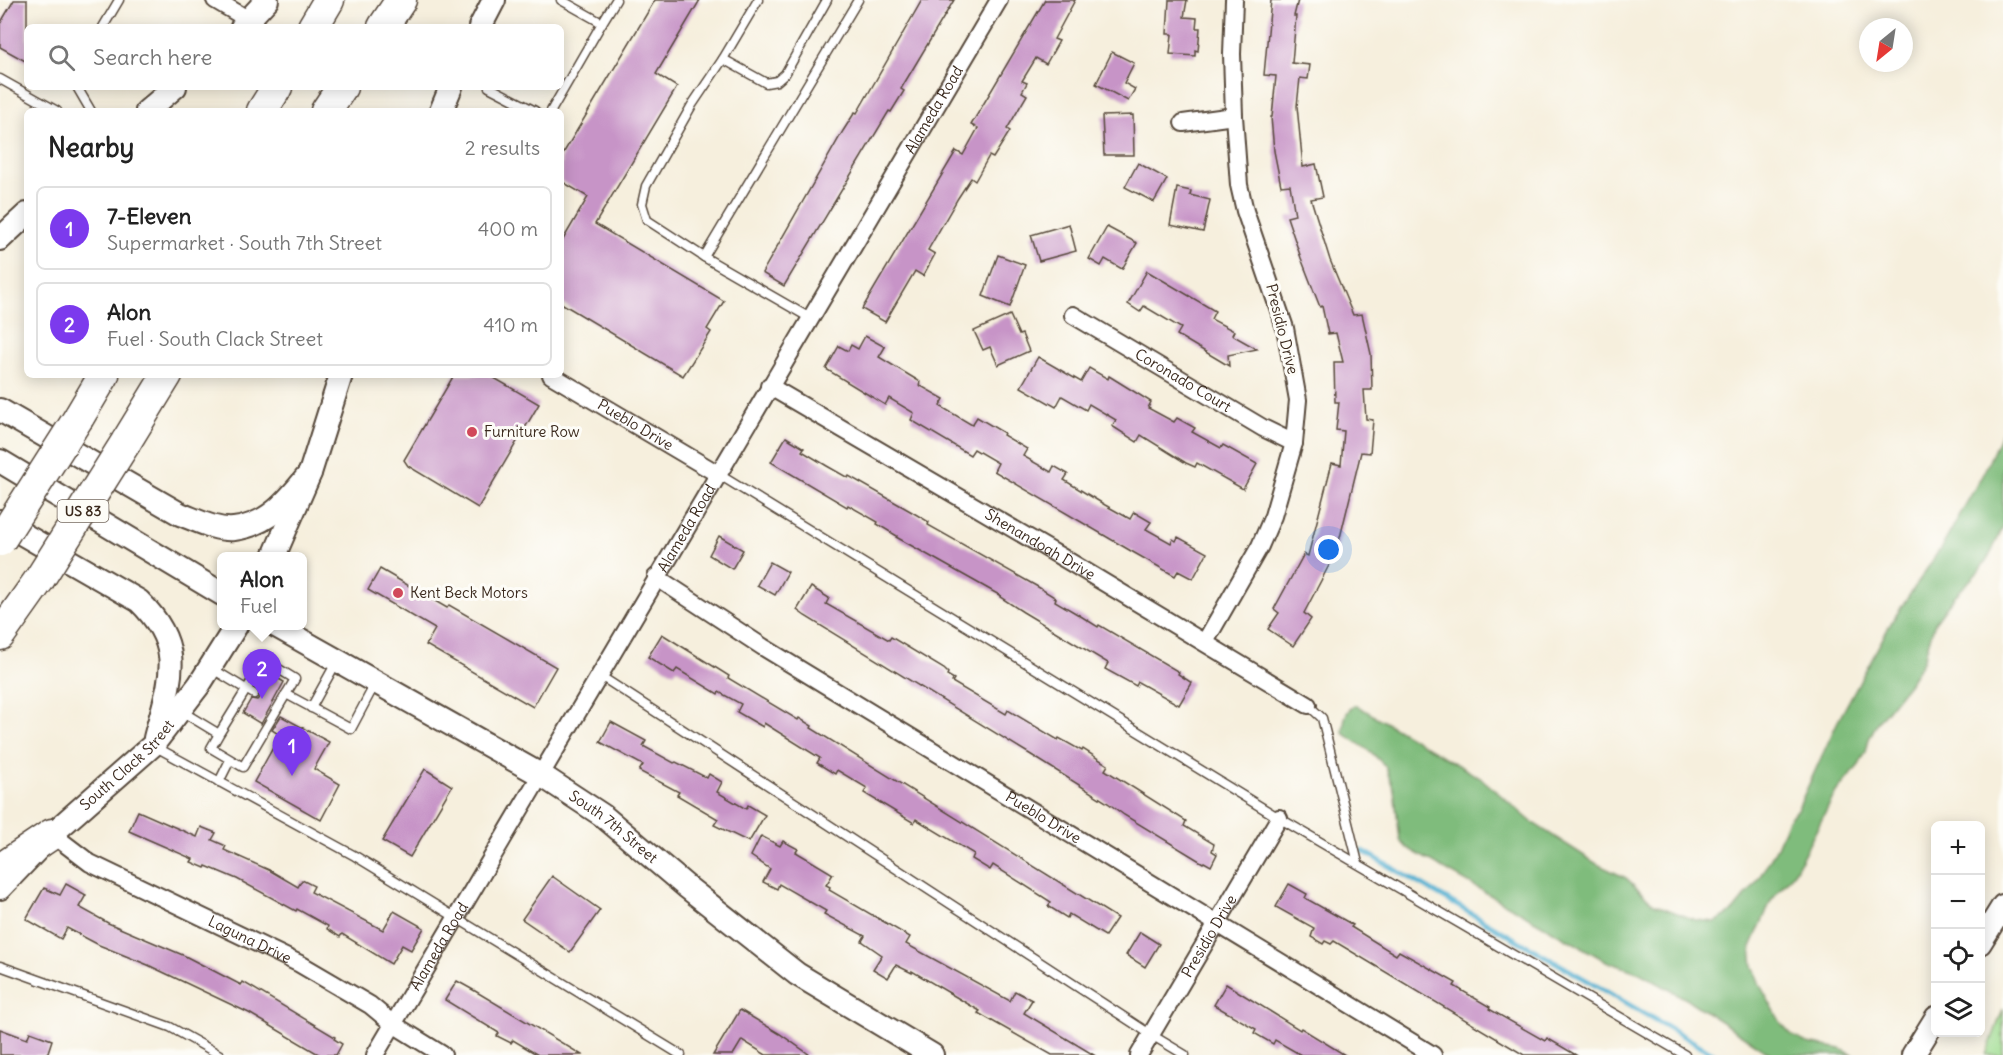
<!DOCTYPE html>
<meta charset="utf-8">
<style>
body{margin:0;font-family:Delius,sans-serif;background:#f2f2f2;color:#222}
.controls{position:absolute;right:18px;bottom:18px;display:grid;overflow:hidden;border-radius:9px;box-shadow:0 3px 15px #0003}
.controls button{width:54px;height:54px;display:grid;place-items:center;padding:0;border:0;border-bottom:2px solid #e0e0e0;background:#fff;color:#222;font:30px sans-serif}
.compass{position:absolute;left:1859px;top:18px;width:54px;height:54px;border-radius:50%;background:#fff;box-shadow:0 3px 15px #0003;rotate:210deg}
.you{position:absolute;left:1329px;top:550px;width:21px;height:21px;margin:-15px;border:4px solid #fff;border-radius:50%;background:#1a73e8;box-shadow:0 0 0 9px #1a73e833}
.badge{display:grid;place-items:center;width:39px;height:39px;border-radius:50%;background:#7c3aed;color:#fff;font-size:20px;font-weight:700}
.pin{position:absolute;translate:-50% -50px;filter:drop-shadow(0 2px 3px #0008)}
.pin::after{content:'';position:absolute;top:32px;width:21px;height:18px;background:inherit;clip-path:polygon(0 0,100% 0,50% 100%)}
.popup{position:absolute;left:217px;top:552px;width:90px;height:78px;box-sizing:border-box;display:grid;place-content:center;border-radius:9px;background:#fff;filter:drop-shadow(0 2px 4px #0005);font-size:20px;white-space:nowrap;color:#767676}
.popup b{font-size:22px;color:#222}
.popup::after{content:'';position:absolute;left:50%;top:100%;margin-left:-12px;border:12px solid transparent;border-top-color:#fff}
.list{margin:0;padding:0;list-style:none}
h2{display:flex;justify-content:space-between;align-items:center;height:78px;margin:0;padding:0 24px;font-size:26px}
h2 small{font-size:20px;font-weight:400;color:#767676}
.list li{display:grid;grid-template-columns:39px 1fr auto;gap:18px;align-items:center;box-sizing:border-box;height:84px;margin:0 12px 12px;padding:0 12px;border:2px solid #e0e0e0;border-radius:9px}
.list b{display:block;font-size:22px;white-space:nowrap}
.list p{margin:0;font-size:20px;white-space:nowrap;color:#767676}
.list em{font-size:20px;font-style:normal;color:#767676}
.icon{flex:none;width:33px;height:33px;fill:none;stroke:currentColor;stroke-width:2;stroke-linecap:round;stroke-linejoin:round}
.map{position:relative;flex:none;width:2003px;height:1055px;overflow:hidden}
.search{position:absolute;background:#fff;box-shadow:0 3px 15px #0003;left:24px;top:24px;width:540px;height:66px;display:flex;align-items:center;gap:15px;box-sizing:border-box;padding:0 21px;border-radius:9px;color:#767676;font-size:22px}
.panel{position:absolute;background:#fff;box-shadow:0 3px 15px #0003;left:24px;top:108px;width:540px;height:270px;border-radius:9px}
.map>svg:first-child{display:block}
.green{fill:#9fdd91;stroke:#6d8458;stroke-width:1.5}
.forest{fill:#7fbc7b;stroke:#5d734c;stroke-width:1.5}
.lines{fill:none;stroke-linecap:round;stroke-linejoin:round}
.stream{stroke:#53b0d1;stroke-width:5}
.building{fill:#c794c7}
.lane-casing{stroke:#57483b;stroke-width:11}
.street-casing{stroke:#57483b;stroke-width:20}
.secondary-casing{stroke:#57483b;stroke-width:26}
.highway-casing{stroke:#57483b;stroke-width:33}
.lane{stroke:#fff;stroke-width:8}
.street{stroke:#fff;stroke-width:16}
.secondary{stroke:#fff;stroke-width:22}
.highway{stroke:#fff;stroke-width:30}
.highway-bridge-casing{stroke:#57483b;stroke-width:33;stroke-linecap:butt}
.highway-bridge{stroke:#fff;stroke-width:30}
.poi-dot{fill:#d1495b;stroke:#fdfcf7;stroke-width:2}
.labels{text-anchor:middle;stroke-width:6;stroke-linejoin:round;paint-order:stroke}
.shield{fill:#fdfcf7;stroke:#75695f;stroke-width:1.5}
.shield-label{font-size:14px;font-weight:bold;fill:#3b2a1e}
.street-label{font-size:15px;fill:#3b2a1e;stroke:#fdfcf7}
.poi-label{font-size:15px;fill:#3b2a1e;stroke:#fdfcf7;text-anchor:start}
</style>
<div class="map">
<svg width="2003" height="1055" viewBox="0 0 2003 1055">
<rect width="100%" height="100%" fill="#fdfcf7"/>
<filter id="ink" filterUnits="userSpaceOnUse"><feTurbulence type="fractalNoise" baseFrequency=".0167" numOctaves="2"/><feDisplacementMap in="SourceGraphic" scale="12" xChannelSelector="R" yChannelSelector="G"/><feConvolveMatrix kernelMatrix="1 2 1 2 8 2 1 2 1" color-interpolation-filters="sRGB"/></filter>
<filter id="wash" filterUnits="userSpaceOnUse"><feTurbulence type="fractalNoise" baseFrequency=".008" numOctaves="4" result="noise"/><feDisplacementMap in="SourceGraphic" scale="24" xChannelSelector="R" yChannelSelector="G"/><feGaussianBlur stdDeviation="1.35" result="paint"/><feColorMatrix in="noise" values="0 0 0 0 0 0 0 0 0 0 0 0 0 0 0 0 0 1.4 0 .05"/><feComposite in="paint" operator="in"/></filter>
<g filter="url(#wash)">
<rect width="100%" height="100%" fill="#f6efdd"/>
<polygon class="green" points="2003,1009 2003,1055 1986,1055"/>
<path class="forest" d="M 2003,430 L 2003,526 L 1991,553 L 1979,571 L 1953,598 L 1935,622 L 1923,661 L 1912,679 L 1877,723 L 1869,739 L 1866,752 L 1859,765 L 1836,792 L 1795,871 L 1771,901 L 1751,947 L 1753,966 L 1760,985 L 1781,1023 L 1793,1036 L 1807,1043 L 1841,1049 L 1853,1055 L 1772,1055 L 1688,1000 L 1640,973 L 1606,961 L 1407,848 L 1400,840 L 1394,790 L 1385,766 L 1371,752 L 1343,733 C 1344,721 1344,711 1356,705 L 1482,779 L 1533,823 L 1597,864 L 1626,878 L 1654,904 L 1695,920 L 1716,922 L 1733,911 L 1756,883 L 1776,849 L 1788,820 L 1798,808 L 1837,723 L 1891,623 L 1944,543 L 1984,472 Z"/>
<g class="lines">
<polyline class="stream" points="1363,851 1716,1055"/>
</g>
<g id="blocks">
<g class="building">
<polygon points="14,0 27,0 27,62 0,47 0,24"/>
<polygon points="655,0 700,0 656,74 677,87 595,224 724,301 707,329 711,332 683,376 561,303 561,243 588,197 561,181 561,157"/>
<polygon points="922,0 954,0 905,82 901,89 904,91 891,112 889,111 784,286 762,273 843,131 855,112 857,113"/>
<polygon points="1045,0 1075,0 1054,39 1059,41 1046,64 1036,58 1022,81 1027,83 1022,92 1027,95 1007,129 1010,131 993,158 989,156 975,181 971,178 958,198 928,250 935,254 923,276 915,271 885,322 862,309 956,151 963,155 978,128 971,125"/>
<polygon points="1169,0 1187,0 1184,17 1197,18 1196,28 1200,28 1198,51 1195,50 1195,56 1170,54 1172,34 1167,34"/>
<polygon points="1271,0 1298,0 1294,16 1296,16 1292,63 1310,65 1308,79 1300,78 1297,106 1303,167 1316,164 1323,197 1311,199 1330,260 1353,315 1362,314 1371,354 1372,390 1364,390 1366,419 1373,420 1370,453 1361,452 1336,554 1335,554 1304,613 1311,619 1293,646 1268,629 1279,613 1274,609 1304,554 1308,556 1332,463 1341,465 1344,431 1336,430 1339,402 1335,402 1334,362 1343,362 1336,333 1328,334 1322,306 1320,307 1301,258 1287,217 1295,215 1290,185 1281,186 1274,151 1271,117 1272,117 1276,76 1264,75"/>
<polygon points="1112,52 1134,63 1124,83 1135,89 1128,101 1096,84"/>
<polygon points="1133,115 1134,155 1104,155 1102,116"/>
<polygon points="1138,163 1167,179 1154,202 1125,187"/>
<polygon points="1177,188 1191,191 1190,195 1210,200 1203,232 1170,225"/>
<polygon points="1069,224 1076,251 1039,261 1031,235"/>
<polygon points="1107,227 1137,243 1122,269 1105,259 1101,266 1089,259"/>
<polygon points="998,255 1025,265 1010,307 983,296"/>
<polygon points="1147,271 1215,311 1211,319 1234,331 1232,335 1257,349 1228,355 1229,366 1177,335 1181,328 1144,306 1140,312 1128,304"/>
<polygon points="1010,315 1019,335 1022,334 1029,351 998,365 990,347 983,350 974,331"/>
<polygon points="865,336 885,347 879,357 917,380 920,382 919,385 944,399 940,406 972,425 977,417 1004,433 1003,435 1027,449 1023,456 1051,472 1054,466 1068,474 1064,480 1105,505 1130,519 1134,512 1151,522 1146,529 1171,543 1173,539 1176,541 1178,537 1207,553 1193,579 1178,571 1175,576 1131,551 994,471 998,463 974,449 970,455 911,420 914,413 889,398 885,405 826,369 839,346 848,351 851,345 858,349"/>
<polygon points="1038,357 1081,382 1089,368 1108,379 1109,376 1151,402 1148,408 1174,422 1177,418 1195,428 1192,432 1221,448 1223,445 1257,464 1243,489 1197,463 1195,467 1186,463 1141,435 1137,442 1112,426 1116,420 1089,404 1086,410 1062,396 1056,407 1021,387"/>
<polygon points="454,375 489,375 539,404 478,508 408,466 404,460"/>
<polygon points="786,437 804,448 802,451 827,466 848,478 849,476 912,512 929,522 928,525 1038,587 1056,598 1055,601 1079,615 1098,627 1099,625 1179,672 1178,674 1192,683 1179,705 1138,682 1136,686 1105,669 1108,663 1023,612 1000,597 1001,596 896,537 897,536 877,524 878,522 848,505 847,507 771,462"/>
<polygon points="719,536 743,550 732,569 709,555"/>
<polygon points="770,562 788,572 775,595 757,585"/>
<polygon points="380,569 447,608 449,605 556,667 533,707 426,645 435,629 368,590"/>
<polygon points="811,587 829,598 826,604 889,640 891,637 944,669 948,673 947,675 954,679 952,682 1006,714 1008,710 1058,740 1059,738 1082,751 1083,749 1108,765 1105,770 1186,821 1184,826 1214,844 1212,851 1217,854 1211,866 1204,862 1203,863 1124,815 1108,803 1033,756 805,616 797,610"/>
<polygon points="662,634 729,676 728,678 798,720 799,718 812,726 811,728 1117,918 1105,936 1069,914 1067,918 1048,906 1051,902 993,865 990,870 972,859 974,854 916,819 914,823 864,793 867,788 837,770 835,774 817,763 820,758 764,723 763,727 737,712 741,704 719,692 718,694 677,669 674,673 648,657"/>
<polygon points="267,672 284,682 261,724 243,713 251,699 257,700 260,697 260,691 257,688"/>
<polygon points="281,716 329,742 314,769 340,784 321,820 254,782 280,735 272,730"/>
<polygon points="611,722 646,741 643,746 674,763 676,762 707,778 709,774 722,782 717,792 746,809 748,805 765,815 749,842 714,825 718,819 677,795 679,792 639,771 643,765 600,742"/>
<polygon points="425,769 452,786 410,857 382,841"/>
<polygon points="138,811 197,837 201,827 216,833 212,840 226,846 224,850 269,870 298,887 302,880 314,886 311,892 383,930 394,911 424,928 411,950 402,945 391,964 342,934 340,937 327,929 328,926 297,909 296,911 237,879 206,866 205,868 191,862 193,859 129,831"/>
<polygon points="761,836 780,846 783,841 798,849 796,852 833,874 826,885 830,887 829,890 910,937 906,944 1010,1001 1015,991 1032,1000 1024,1013 1094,1055 1052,1055 978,1013 980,1011 912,971 912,973 896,965 888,978 873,969 882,955 862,941 865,936 824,914 826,911 779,884 777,889 763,882 770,869 751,856"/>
<polygon points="552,876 600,910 570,952 522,919"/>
<polygon points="66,884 86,895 79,907 108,923 185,956 241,985 243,982 335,1037 334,1039 342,1044 336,1055 320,1055 249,1013 148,965 99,945 67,928 61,939 26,919 44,888 60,895"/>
<polygon points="1289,884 1307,894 1305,898 1353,925 1351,927 1396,955 1399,951 1456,983 1454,986 1490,1007 1489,1009 1545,1041 1547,1038 1576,1055 1524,1055 1334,941 1331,944 1325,941 1323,944 1311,937 1314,928 1276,907"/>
<polygon points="1140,932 1159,944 1145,967 1126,955"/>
<polygon points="457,981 475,991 582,1055 538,1055 513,1040 511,1043 497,1036 499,1033 445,1000"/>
<polygon points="1226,984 1300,1030 1301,1028 1345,1055 1301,1055 1275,1040 1273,1044 1254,1033 1256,1029 1214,1005"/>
<polygon points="740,1010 780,1034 810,1055 766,1055 742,1040 733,1055 713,1055"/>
<polygon points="0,1029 27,1039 30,1032 52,1040 47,1055 0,1055"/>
</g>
</g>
</g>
<g filter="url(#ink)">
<use href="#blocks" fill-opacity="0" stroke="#57483b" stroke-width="1.5"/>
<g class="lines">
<g class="lane-casing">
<g id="lane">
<polyline points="561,0 602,23 616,0"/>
<polyline points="103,27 119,0"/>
<polyline points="723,59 758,0"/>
<polyline points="0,79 57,111"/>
<polyline points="77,87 91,111"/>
<polyline points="489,87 535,111"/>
<polyline points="551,111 602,23"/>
<polyline points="704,257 647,220 642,204 646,186 692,105 723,59 766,83 777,81 785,74 827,0"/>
<polyline points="810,318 704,257 858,0"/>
<polyline points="718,474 1279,818 1685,1055"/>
<polyline points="211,668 254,694"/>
<polyline points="599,675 1150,1034 1185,1055"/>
<polyline points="286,694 351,729 376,682"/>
<polyline points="1308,705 1322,718 1358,863"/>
<polyline points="311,708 337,661"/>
<polyline points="181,711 219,734 211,748 243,767 295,679 269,663 259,669 219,734"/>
<polyline points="154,746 355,856 681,1055"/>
<polyline points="219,782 230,760"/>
<polyline points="0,966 170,1027 220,1055"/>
</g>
</g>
<g class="street-casing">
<g id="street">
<polyline points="215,0 249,20"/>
<polyline points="1183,123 1234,116"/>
<path id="s1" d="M 1073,315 L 1263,428 L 1294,443"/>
<path id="s2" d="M 551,375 L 718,474"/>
<path id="s3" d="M 769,386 L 1070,562 L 1308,705"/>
<path id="s4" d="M 656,577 L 763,647 L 1433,1055"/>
<polyline points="1205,642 1260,546 1273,516 1294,443 1298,400 1285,328 1245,211 1239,185 1234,116 1232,54 1234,0"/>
<path id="s5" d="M 52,834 L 90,863 L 300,964 L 370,1005 L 393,1024 L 443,1055"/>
<path id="s6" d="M 375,1055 L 999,0"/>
<path id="s7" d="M 1139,1055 L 1279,818"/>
</g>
</g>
<g class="secondary-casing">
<g id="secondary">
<polyline points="242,27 267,0"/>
<polyline points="480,27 494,0"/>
<polyline points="147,111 175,87"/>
<polyline points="441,111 451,87"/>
<polyline points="0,239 27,214"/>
<path d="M 0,410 L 180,514 C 196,520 217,531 234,529 C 269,525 289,499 310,473"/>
<polyline points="0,461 222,594"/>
<path d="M 0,521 L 139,601 C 187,648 170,680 155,738"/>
<polyline points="274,556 310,473 341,375"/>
<path id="s8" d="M 276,626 L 541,775 L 602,815 L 687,887 L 797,974 L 932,1055"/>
<path id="s9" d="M 0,888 L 52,834 L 153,745 L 199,685 L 236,626"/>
<polyline points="1980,943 2003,906"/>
<polyline points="1913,1055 1936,1018"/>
</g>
</g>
<g class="highway-casing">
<g id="highway">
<polyline points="313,27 329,0"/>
<polyline points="383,27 401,0"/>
<polyline points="262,111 277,87"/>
<polyline points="326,111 342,87"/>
<polyline points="79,417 104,375"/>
<polyline points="126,442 167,375"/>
<polyline points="0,635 39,580"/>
<polyline points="0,869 52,834"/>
</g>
</g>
<use href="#lane" class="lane"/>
<use href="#street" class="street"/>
<use href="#secondary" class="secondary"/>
<use href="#highway" class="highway"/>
<g class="highway-bridge-casing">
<g id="highway-bridge">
<polyline points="0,541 79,417"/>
<polyline points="39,580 126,442"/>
</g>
</g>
<use href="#highway-bridge" class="highway-bridge"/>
</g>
</g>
<g class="poi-dot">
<circle cx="472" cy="432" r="6"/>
<circle cx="398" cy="593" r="6"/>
</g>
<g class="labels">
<rect class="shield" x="57.5" y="500" width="51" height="22" rx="4.5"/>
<g class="shield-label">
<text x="83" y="516">US 83</text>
</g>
<g class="street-label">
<text dy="5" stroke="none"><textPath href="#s6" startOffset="1098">Alameda Road</textPath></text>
<text transform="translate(1282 329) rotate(76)" y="5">Presidio Drive</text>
<text dy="5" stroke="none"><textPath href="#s1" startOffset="128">Coronado Court</textPath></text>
<text dy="5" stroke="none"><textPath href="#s2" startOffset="98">Pueblo Drive</textPath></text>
<text dy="5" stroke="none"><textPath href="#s6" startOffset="612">Alameda Road</textPath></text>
<text dy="5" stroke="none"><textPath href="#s3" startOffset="314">Shenandoah Drive</textPath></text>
<text dy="5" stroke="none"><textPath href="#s9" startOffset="177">South Clack Street</textPath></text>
<text dy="5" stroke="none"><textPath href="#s4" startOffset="456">Pueblo Drive</textPath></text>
<text dy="5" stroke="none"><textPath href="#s8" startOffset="393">South 7th Street</textPath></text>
<text dy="5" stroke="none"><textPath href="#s7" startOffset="138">Presidio Drive</textPath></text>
<text dy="5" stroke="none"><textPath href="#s5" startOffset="225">Laguna Drive</textPath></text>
<text dy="5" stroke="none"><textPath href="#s6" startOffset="126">Alameda Road</textPath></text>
</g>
<g class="poi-label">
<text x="484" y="437">Furniture Row</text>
<text x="410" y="598">Kent Beck Motors</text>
</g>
</g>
</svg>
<div class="controls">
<button>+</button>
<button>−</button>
<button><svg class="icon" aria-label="locate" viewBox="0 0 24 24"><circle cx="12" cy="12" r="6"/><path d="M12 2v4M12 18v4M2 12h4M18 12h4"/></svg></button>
<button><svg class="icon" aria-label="layers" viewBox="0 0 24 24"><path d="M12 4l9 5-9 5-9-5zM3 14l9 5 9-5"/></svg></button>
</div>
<svg class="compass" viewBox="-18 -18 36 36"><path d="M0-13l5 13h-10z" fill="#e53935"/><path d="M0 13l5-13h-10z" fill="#767676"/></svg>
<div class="you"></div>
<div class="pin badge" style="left:292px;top:776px">1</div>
<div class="pin badge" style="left:262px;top:699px">2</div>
<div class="popup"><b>Alon</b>Fuel</div>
<div class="search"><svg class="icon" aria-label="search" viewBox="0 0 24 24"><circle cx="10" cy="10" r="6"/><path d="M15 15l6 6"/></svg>Search here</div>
<section class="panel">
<h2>Nearby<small>2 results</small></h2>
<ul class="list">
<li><span class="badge">1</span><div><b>7-Eleven</b><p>Supermarket · South 7th Street</p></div><em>400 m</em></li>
<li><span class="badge">2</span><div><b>Alon</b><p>Fuel · South Clack Street</p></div><em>410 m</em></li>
</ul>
</section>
</div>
